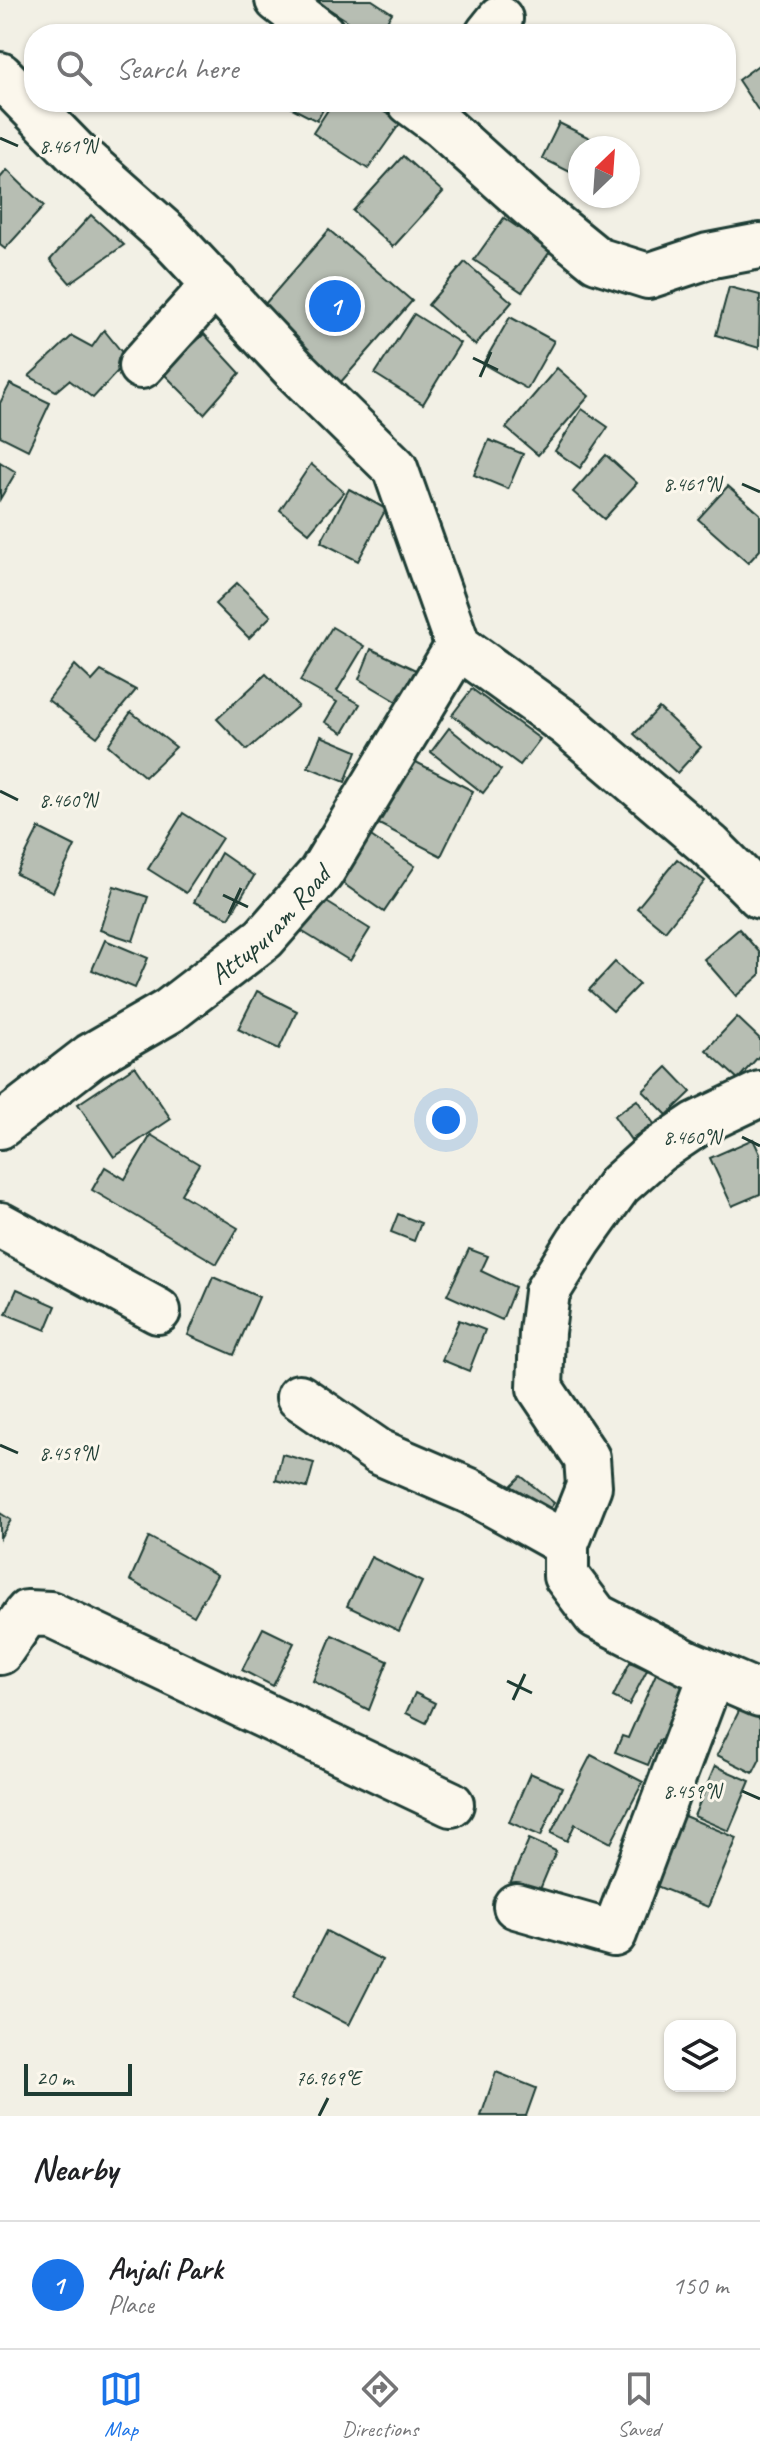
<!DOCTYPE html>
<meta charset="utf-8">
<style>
body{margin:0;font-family:Caveat,sans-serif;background:#f6f6f6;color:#202124}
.controls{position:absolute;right:24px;bottom:24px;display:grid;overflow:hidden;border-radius:16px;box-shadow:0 2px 6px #0004}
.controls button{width:72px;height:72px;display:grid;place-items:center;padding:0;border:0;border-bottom:2px solid #e0e0e0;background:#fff;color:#202124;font:40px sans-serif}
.compass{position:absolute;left:568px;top:136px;width:72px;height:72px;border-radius:50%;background:#fff;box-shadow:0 2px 6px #0004;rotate:25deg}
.scale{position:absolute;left:24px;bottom:20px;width:108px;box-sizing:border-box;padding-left:8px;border:4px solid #1f3d34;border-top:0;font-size:22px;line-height:28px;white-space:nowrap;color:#1f3d34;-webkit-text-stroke:6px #fbf7ec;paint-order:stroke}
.you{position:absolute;left:446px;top:1120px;width:28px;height:28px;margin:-20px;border:6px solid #fff;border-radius:50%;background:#1a73e8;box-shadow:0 0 0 12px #1a73e833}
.badge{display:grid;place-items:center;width:52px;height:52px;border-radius:50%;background:#1a73e8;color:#fff;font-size:26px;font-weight:700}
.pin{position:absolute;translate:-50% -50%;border:4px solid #fff;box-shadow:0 2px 8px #0006}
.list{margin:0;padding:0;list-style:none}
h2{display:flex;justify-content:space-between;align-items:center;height:104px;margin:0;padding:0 32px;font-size:34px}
h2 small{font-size:26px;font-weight:400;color:#757577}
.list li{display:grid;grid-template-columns:52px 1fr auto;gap:24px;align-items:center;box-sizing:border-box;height:128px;padding:0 32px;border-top:2px solid #e0e0e0}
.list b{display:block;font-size:30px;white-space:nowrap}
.list p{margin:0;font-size:26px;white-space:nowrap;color:#757577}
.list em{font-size:26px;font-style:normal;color:#757577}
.icon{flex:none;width:44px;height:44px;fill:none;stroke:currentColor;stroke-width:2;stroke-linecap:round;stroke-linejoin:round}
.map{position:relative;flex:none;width:760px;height:2116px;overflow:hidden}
.search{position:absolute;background:#fff;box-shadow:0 2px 6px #0004;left:24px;right:24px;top:24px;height:88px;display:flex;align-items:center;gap:20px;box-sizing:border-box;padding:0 28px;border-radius:32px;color:#757577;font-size:30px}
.sheet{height:232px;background:#fff}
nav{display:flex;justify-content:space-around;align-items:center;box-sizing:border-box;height:112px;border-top:2px solid #e0e0e0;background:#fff;font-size:22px;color:#757577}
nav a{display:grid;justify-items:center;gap:4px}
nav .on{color:#1a73e8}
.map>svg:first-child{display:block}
.building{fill:#b7beb3;stroke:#1f3d34;stroke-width:2}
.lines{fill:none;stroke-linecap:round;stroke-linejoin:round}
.minor-casing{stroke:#1f3d34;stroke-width:50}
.minor{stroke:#fbf7ec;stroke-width:44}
.ticks{fill:none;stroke:#1f3d34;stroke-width:3}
.labels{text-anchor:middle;stroke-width:6;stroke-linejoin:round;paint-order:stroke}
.street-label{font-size:28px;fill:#1f3d34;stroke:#fbf7ec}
.ticks-label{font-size:20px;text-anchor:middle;fill:#1f3d34;stroke:#fbf7ec;stroke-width:6;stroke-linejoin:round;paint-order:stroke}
</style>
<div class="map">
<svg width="760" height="2116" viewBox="0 0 760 2116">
<rect width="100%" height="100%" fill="#f2f0e5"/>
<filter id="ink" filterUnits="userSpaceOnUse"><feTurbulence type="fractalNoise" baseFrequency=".0125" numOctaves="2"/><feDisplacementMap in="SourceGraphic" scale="16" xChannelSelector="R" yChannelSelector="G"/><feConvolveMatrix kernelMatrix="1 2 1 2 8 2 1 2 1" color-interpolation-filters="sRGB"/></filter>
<g filter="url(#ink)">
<g class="building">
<polygon points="315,0 372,0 392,13 378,34 368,34"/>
<polygon points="760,64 760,113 738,80"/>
<polygon points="295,102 327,102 317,121 292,108"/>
<polygon points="333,102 367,102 401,122 368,169 313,133"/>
<polygon points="559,123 596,141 593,148 580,148 578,176 542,158"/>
<polygon points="403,156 443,192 393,247 353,211"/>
<polygon points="7,170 44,206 5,249 0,245 0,178"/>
<polygon points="91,215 124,245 70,283 50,260"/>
<polygon points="504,218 551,250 522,292 474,260"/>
<polygon points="329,230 412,301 340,383 258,312"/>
<polygon points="465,262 512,302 475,345 428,305"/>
<polygon points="729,287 760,295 759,348 716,335"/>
<polygon points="414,314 460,343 423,404 375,374"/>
<polygon points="510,317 554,341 527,389 483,364"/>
<polygon points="104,330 128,360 93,398 69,380 56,391 29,376 72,336 92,347"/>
<polygon points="204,334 240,373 204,414 163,373"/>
<polygon points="557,368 589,396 538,455 506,428"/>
<polygon points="10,384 50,403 28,450 0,436 0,403"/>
<polygon points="582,409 608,427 580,468 555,451"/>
<polygon points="489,440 523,454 508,489 474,475"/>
<polygon points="606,455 637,483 604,519 573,492"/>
<polygon points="0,462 16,472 0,499"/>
<polygon points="311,464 344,492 309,533 280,510"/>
<polygon points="728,486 760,514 760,550 748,563 698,519"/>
<polygon points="349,489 386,509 358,561 321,542"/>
<polygon points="237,583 271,616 249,638 215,604"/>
<polygon points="332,627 364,646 337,691 360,704 343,733 325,722 337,702 300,681"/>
<polygon points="371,649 420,672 401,704 359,679"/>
<polygon points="75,665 92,681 101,671 136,690 97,737 48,700"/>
<polygon points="266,674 298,706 247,750 217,719"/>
<polygon points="472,689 540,739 520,765 452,715"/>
<polygon points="659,708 701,747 677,773 634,734"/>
<polygon points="131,712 176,747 145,777 108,745"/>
<polygon points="449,728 501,770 483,793 431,752"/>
<polygon points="321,736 357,751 345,782 308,767"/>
<polygon points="410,759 473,791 441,856 377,823"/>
<polygon points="183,813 222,838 186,893 148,869"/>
<polygon points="39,828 75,846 53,892 16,874"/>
<polygon points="362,830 415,866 384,912 331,875"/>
<polygon points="221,853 254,876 229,918 194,902"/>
<polygon points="677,859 705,881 665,931 637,908"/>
<polygon points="114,886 148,897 133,941 100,930"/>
<polygon points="312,893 370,929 350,961 290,924"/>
<polygon points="739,929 760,953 760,975 736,996 704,959"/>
<polygon points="105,940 148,958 135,988 92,970"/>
<polygon points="615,962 639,984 613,1011 589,990"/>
<polygon points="257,991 297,1011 279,1049 238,1029"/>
<polygon points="737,1017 760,1039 760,1055 738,1079 706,1050"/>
<polygon points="135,1066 171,1119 114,1157 78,1104"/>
<polygon points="667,1067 691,1092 667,1115 643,1091"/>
<polygon points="637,1100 654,1124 631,1140 614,1116"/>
<polygon points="151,1135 199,1164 181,1194 238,1228 217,1264 92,1190 105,1167 125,1179"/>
<polygon points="753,1139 760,1154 760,1194 732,1206 710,1158"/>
<polygon points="398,1214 421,1223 414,1241 391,1232"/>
<polygon points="469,1249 488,1256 481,1271 515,1287 502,1320 447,1295"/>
<polygon points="213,1277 259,1297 234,1355 188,1335"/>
<polygon points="17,1289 56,1306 46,1330 6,1314"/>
<polygon points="459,1320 485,1330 469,1371 442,1360"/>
<polygon points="282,1454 314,1463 307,1488 276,1480"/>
<polygon points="521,1476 554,1503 540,1522 500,1497"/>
<polygon points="0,1513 11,1520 0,1538"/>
<polygon points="149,1537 217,1575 194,1616 130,1580"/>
<polygon points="371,1557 422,1582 399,1631 347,1606"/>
<polygon points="263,1628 294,1643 273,1686 242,1670"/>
<polygon points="332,1635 388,1661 369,1710 313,1681"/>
<polygon points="662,1660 693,1673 664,1741 659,1740 648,1765 615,1752 622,1736 628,1738"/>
<polygon points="630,1662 647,1670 629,1705 613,1697"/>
<polygon points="415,1693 435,1703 426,1723 406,1713"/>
<polygon points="740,1709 760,1719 760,1759 753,1773 717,1755"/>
<polygon points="591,1755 643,1782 611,1843 575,1824 567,1841 551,1833"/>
<polygon points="715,1766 750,1781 729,1831 694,1816"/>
<polygon points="530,1773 562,1787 541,1836 509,1822"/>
<polygon points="682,1815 737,1838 708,1907 654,1885"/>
<polygon points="529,1839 556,1851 536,1899 508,1888"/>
<polygon points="326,1931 382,1960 349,2025 293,1996"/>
<polygon points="496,2072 536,2088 526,2116 481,2116"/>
</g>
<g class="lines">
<g class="minor-casing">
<g id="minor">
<polyline points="278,0 322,34"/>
<polyline points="488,34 500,19"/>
<polyline points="0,75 78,155 170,237 297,372 395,468 458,646 568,725 710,846 760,896"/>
<polyline points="410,102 441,125 532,207 597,260 648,276 708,256 760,246"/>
<polyline points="141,366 215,284"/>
<polyline points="760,1094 697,1124 657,1151 619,1185 579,1241 547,1292 542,1332 540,1388 587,1458 589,1486 566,1544 566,1576 596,1616 688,1663 760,1694"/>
<path id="s1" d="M 0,1126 L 91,1056 L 169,1011 L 264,938 L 321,873 L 458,646"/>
<polyline points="0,1225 158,1311"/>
<polyline points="299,1397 379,1452 472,1492 566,1544"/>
<polyline points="0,1652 27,1613 50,1614 451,1804"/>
<polyline points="516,1906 614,1934 712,1674"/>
</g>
</g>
<use href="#minor" class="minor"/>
</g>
</g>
<path class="ticks" d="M 0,138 L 18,146M 473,358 L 498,370M 480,377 L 491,352M 742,484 L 760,492M 0,791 L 18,800M 223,895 L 248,907M 229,914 L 241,888M 742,1137 L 760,1146M 0,1445 L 18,1453M 507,1681 L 532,1693M 513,1700 L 525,1674M 742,1791 L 760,1799M 319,2116 L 328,2098"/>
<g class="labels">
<g class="street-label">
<text dy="10" stroke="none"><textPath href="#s1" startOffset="338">Attupuram Road</textPath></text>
</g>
</g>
<g class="ticks-label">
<text x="68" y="153">8.461°N</text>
<text x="692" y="491">8.461°N</text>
<text x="68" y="807">8.460°N</text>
<text x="692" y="1144">8.460°N</text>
<text x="68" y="1460">8.459°N</text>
<text x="692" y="1798">8.459°N</text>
<text x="328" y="2085">76.969°E</text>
</g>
</svg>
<div class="controls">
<button><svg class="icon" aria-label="layers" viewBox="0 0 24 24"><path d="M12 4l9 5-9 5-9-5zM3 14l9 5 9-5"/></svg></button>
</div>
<svg class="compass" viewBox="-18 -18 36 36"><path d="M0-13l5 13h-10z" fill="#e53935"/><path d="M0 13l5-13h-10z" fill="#757577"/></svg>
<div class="scale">20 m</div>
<div class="you"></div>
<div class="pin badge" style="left:335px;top:306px">1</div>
<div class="search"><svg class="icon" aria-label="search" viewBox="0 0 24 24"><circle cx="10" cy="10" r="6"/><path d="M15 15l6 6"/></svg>Search here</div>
</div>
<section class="sheet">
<h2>Nearby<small></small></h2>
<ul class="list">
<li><span class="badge">1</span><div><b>Anjali Park</b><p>Place</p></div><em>150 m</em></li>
</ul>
</section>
<nav>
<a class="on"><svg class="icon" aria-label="map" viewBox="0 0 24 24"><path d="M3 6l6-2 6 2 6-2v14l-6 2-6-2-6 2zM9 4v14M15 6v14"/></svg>Map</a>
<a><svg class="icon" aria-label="directions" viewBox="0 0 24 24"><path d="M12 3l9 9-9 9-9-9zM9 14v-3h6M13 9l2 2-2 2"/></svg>Directions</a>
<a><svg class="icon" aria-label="saved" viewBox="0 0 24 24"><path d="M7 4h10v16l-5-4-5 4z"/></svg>Saved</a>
</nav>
